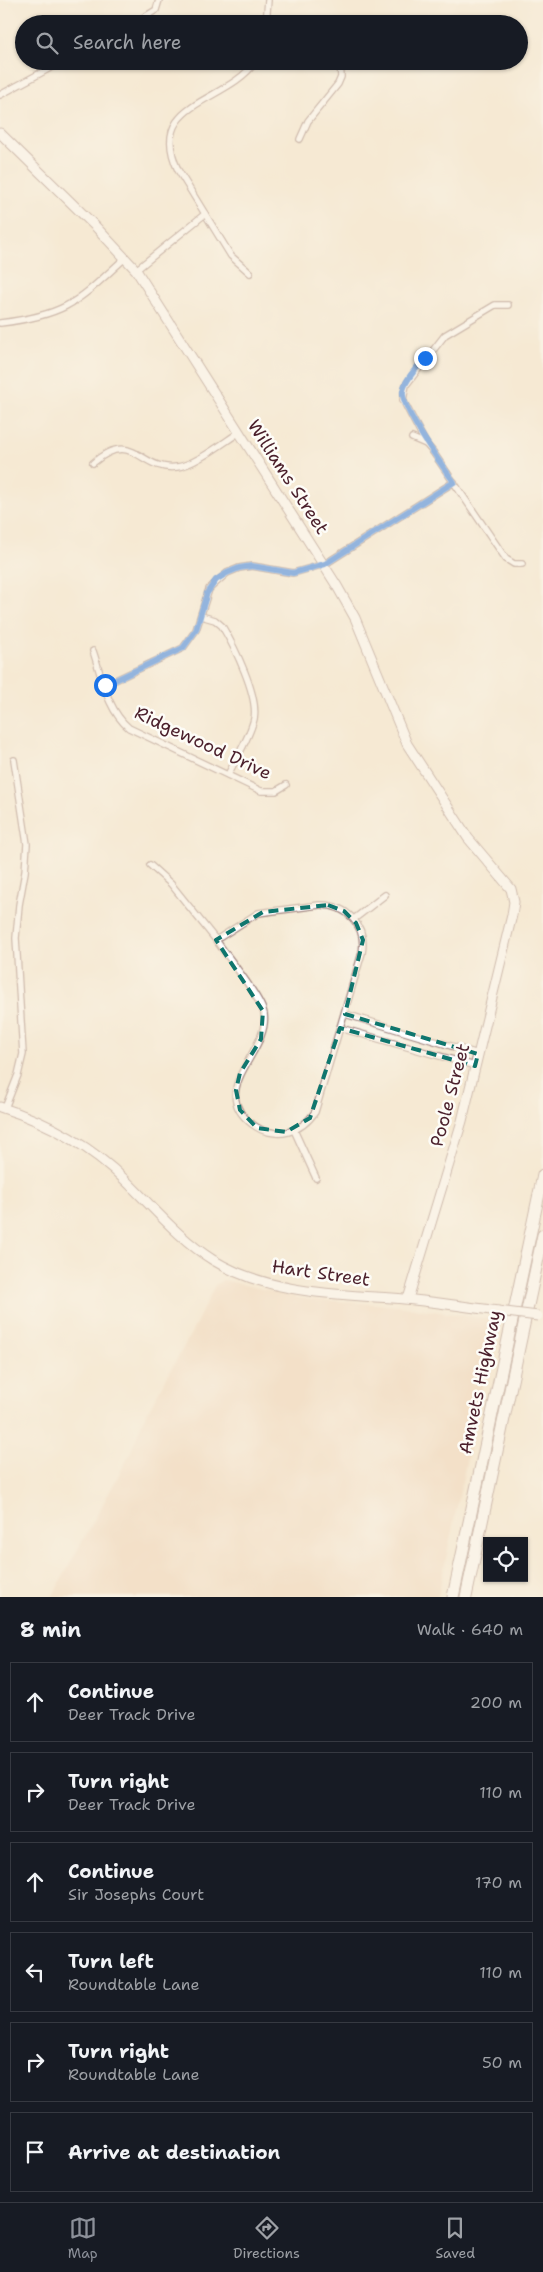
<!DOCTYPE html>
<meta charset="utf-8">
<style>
body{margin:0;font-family:"Shantell Sans",sans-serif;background:#242831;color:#f1f3f6}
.controls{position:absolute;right:15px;bottom:15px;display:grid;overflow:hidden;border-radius:0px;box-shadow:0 1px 4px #0004}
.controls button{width:45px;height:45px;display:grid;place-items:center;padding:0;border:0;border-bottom:1px solid #363941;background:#171b24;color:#f1f3f6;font:25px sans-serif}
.stop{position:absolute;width:15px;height:15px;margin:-11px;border:4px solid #1a73e8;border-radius:50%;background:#fff}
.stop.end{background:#1a73e8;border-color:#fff;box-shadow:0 1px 5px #0008}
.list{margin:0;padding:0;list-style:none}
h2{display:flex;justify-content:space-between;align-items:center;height:65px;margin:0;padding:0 20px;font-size:21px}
h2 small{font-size:16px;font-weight:400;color:#9ea1a6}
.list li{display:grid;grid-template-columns:32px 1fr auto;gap:15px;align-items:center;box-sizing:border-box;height:80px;margin:0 10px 10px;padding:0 10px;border:1px solid #363941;border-radius:0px}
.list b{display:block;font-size:19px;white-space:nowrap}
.list p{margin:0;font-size:16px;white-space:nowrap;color:#9ea1a6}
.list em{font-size:16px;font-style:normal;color:#9ea1a6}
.icon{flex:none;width:28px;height:28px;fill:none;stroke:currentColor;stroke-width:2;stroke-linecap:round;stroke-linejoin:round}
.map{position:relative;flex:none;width:543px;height:1597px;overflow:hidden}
.search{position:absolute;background:#171b24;box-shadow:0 1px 4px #0004;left:15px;right:15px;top:15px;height:55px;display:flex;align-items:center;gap:12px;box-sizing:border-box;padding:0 18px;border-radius:28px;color:#9ea1a6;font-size:19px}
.sheet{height:605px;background:#171b24}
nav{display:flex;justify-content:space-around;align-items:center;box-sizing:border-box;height:70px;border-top:1px solid #363941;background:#171b24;font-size:14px;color:#9ea1a6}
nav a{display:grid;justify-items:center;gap:2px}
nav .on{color:#8c9099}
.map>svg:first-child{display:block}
.built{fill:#efd6bb}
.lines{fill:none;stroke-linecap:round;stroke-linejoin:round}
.street-casing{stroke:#a0847f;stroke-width:8}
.secondary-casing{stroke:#a0847f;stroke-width:11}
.highway-casing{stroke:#a0847f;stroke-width:13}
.street{stroke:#fff;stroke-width:5.5}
.secondary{stroke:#fff;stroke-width:9}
.highway{stroke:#fff;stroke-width:11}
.secondary-bridge-casing{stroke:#a0847f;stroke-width:11;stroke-linecap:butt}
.secondary-bridge{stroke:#fff;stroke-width:9}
.route{stroke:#1a73e8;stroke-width:6}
.marked{fill:none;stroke:#0f766e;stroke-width:4;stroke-dasharray:10 6;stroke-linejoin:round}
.labels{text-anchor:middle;stroke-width:5;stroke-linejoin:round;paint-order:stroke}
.street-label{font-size:18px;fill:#4a1f2b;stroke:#fdfcf7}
</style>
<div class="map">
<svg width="543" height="1597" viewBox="0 0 543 1597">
<rect width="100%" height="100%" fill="#fdfcf7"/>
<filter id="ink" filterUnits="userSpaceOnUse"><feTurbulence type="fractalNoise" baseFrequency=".02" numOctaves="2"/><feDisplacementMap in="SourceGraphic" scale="10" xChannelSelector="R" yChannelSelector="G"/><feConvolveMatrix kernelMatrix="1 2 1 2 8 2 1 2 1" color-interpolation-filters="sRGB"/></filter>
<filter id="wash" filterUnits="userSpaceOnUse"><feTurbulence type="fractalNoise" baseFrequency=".0096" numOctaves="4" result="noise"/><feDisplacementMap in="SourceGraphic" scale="20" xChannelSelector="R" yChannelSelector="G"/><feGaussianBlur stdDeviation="1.12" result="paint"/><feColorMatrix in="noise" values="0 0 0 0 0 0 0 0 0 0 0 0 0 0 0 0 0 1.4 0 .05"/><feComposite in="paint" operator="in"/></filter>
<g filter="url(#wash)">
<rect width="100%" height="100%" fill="#f5e9d3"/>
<polygon class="built" points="223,1280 300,1298 399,1306 496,1320 438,1597 52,1597 130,1454 143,1420 189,1337 215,1285"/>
</g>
<g filter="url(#ink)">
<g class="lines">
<g class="street-casing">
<g id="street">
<polyline points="133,24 156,10 159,0"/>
<polyline points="266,24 268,0"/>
<polyline points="0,95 63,61"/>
<polyline points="300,139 308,121 338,84 341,77 340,61"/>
<polyline points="136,270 205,214"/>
<path d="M 250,273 L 231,256 L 178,170 C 146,101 227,104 256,61"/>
<path d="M 0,323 C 67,315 77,302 125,258"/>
<polyline points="412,438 426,444 433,452 506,559 514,564 522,564"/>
<polyline points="426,444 403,400 406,385 445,335 495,305 508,305"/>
<path d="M 93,463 C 134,428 140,472 177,467 C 195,465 224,442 240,432"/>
<path d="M 201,616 L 215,620 L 222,626 C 234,646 259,696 254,719 C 249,739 236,758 228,775"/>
<path d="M 93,651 C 102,677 107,710 129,728 L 261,791 L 276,791 L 286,785"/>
<polyline points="105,685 183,648 196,630 209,589 227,573 239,568 252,566 293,573 325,564 454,482"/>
<polyline points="150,865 171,884 216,940"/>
<path d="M 319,905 C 347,904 367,926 362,953 L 315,1112 C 309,1121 300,1129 288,1132 C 276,1135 262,1132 252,1124 C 206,1089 270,1052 264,1014 C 262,999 226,955 216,940 L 258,913 Z"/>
<polyline points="354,919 385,895"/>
<polyline points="345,1014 478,1054"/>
<polyline points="340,1028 475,1066"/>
<polyline points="5,1108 18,1075 23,1054 16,938 19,905 25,872 27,844 14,760"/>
<polyline points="294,1130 316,1178"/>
</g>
</g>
<g class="secondary-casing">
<g id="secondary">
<polyline points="0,133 96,227 136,270 337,586 355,618 407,744 468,838 511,889 514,902 512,915 462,1121 408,1299"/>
<path d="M 0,1107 C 47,1122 91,1146 126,1181 C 154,1208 179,1239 213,1260 C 270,1295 340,1294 404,1299 C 435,1302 467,1307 498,1311"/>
</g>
</g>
<g class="highway-casing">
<g id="highway">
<polyline points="453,1597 543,1175"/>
<polyline points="466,1597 543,1235"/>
</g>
</g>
<use href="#street" class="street"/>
<use href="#secondary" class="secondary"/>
<use href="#highway" class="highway"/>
<g class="secondary-bridge-casing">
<polyline id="secondary-bridge" points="498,1311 538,1316"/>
</g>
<use href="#secondary-bridge" class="secondary-bridge"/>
</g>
</g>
<g class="lines" filter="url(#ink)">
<path class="route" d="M 105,685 L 183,648 L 196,630 L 207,593 L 216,580 L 227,573 L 239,568 L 252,566 L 293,573 L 325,564 L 454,482 C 443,467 400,407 403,391 C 405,379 418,367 425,358"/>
</g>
<path d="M0 0H543V1597H0ZM 328,905 L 344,911 L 356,923 L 363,940 L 345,1014 L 478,1054 L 475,1066 L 340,1028 L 310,1118 L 286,1132 L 257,1128 L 240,1110 L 236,1090 L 240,1073 L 261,1039 L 263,1011 L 216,940 L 263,912 Z" fill="#f5e9d3" fill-opacity=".55" fill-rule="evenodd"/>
<path class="marked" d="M 328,905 L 344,911 L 356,923 L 363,940 L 345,1014 L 478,1054 L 475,1066 L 340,1028 L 310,1118 L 286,1132 L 257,1128 L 240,1110 L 236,1090 L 240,1073 L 261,1039 L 263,1011 L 216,940 L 263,912 Z"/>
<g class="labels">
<g class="street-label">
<text transform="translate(288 477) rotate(57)" y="6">Williams Street</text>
<text transform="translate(203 743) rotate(25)" y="6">Ridgewood Drive</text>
<text transform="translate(450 1095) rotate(-75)" y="6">Poole Street</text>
<text transform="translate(321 1273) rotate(8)" y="6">Hart Street</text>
<text transform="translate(480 1382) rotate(-78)" y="6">Amvets Highway</text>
</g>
</g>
</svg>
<div class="controls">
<button><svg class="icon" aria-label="locate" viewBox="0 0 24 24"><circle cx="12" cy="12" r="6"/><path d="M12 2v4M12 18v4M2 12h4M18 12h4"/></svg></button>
</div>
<div class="stop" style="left:105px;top:685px"></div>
<div class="stop end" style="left:425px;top:358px"></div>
<div class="search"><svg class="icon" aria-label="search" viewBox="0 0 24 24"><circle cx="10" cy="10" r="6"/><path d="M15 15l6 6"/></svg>Search here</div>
</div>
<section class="sheet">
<h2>8 min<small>Walk · 640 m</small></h2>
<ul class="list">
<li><svg class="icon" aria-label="ahead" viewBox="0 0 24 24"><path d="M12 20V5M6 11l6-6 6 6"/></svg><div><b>Continue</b><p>Deer Track Drive</p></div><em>200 m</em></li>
<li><svg class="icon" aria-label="right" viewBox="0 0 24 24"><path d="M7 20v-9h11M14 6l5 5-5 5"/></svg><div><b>Turn right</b><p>Deer Track Drive</p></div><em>110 m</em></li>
<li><svg class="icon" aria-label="ahead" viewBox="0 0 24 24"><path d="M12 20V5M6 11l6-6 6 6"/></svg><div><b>Continue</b><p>Sir Josephs Court</p></div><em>170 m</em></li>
<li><svg class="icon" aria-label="left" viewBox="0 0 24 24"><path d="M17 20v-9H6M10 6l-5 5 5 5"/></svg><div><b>Turn left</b><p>Roundtable Lane</p></div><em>110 m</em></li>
<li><svg class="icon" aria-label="right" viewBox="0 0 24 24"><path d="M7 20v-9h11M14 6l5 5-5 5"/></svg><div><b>Turn right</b><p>Roundtable Lane</p></div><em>50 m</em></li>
<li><svg class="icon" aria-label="arrive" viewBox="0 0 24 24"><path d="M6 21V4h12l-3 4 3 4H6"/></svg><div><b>Arrive at destination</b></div></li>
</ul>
</section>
<nav>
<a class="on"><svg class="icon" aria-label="map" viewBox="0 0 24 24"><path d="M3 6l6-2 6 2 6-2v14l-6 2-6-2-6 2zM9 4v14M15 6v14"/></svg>Map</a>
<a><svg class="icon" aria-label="directions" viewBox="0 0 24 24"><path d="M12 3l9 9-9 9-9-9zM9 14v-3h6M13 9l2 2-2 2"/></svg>Directions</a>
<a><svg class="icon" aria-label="saved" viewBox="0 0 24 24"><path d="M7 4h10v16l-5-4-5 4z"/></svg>Saved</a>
</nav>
